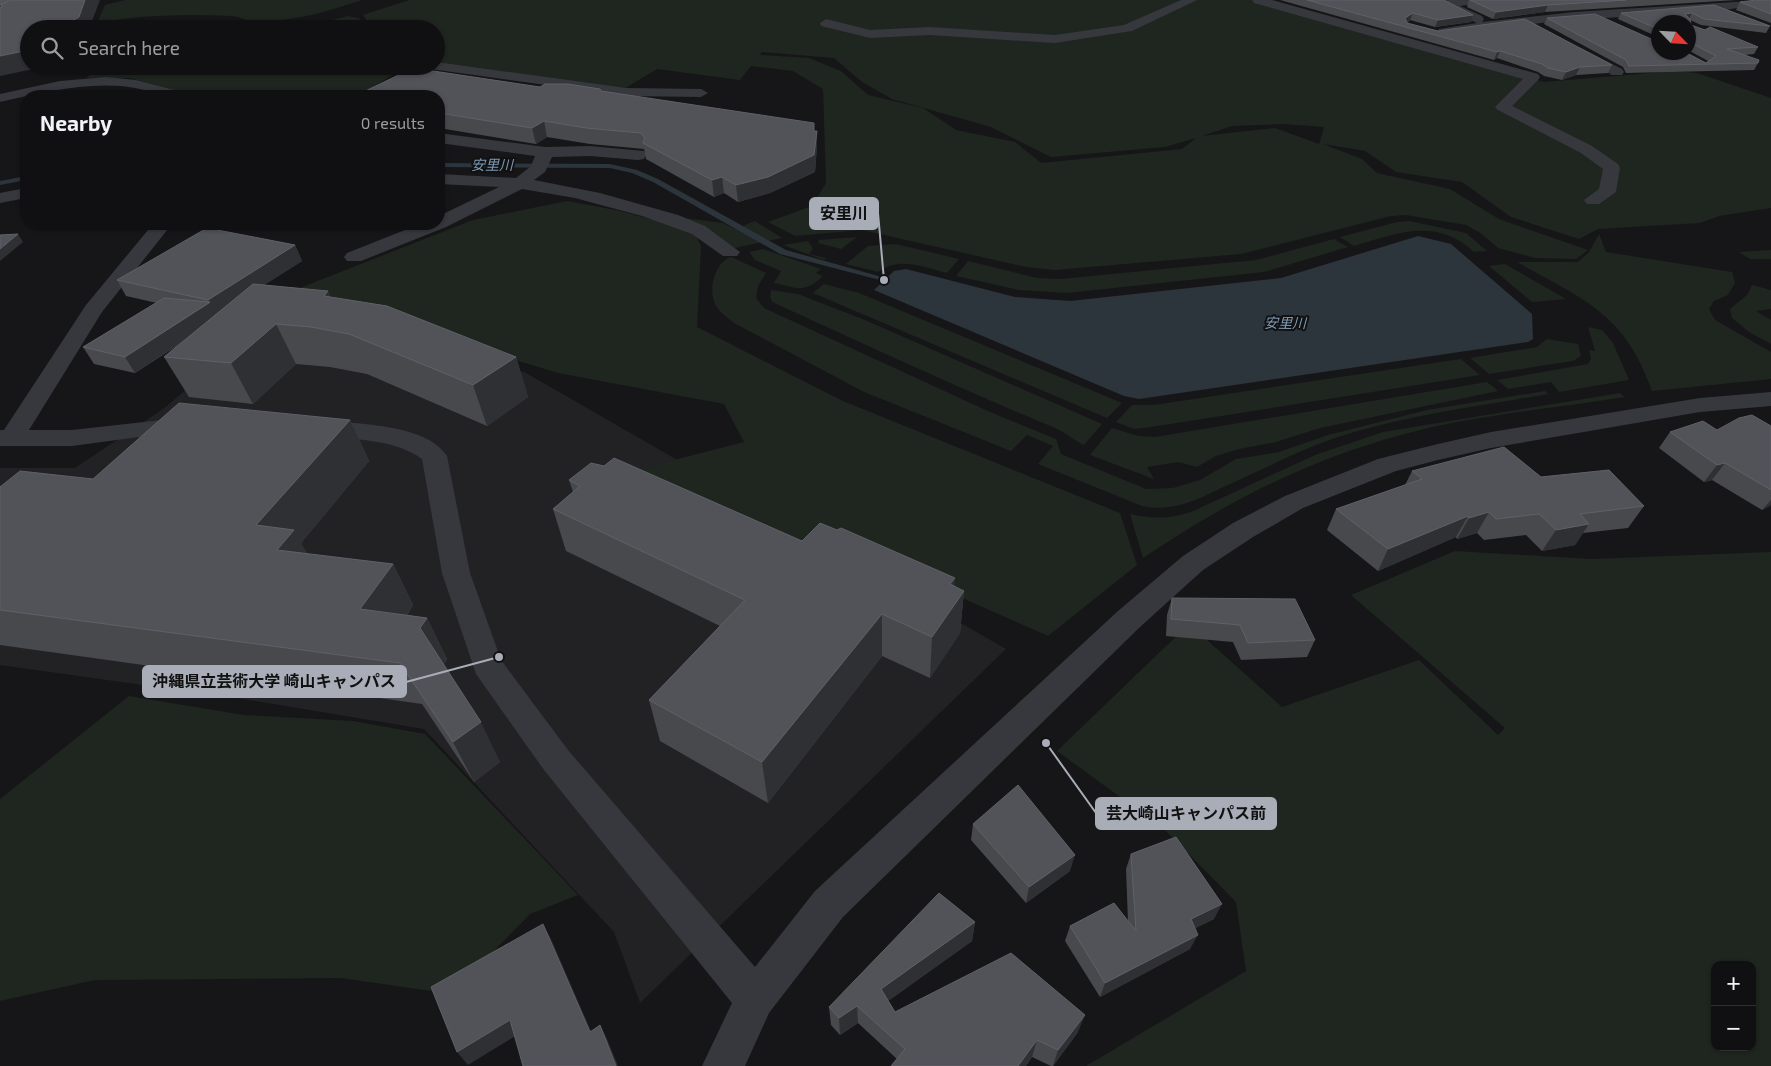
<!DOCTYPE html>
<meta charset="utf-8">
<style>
body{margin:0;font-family:"Exo 2","Noto Sans JP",sans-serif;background:#1e1e20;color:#f1f3f6}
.controls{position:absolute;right:15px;bottom:15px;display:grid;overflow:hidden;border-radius:10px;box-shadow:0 1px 4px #0004}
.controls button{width:45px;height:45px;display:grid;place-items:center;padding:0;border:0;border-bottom:1px solid #303032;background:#101012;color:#f1f3f6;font:25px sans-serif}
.compass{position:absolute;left:1651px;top:15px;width:45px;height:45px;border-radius:50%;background:#101012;box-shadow:0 1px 4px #0004;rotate:115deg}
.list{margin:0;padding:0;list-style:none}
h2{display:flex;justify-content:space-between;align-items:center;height:65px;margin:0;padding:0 20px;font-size:21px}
h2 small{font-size:16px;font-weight:400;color:#9c9d9f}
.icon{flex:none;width:28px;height:28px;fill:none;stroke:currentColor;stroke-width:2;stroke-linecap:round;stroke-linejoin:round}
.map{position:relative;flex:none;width:1771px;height:1066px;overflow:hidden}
.search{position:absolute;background:#101012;box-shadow:0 1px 4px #0004;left:20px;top:20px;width:425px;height:55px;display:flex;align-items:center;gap:12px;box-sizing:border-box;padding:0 18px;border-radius:28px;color:#9c9d9f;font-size:19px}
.panel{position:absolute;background:#101012;box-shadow:0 1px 4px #0004;left:20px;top:90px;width:425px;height:140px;border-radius:20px}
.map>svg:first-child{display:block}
.built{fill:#222225}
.green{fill:#1e261f;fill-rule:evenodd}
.water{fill:#2c353c}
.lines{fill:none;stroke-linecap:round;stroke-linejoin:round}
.stream{fill:#2c353c;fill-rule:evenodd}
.minor{fill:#37383d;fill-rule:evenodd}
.major{fill:#53555c;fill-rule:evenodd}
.wall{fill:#47494d}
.shaded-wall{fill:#2f3033}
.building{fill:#525359;stroke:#5f6168}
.labels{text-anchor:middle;stroke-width:4;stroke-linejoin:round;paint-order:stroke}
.far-water-label{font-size:14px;font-style:italic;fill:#7f9bb3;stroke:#111113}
.leader{fill:none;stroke:#a8adb8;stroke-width:2}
.callout-dot{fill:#a8adb8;stroke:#111113;stroke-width:2}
.callout{fill:#a8adb8;stroke:#a8adb8;stroke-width:2}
.callout-label{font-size:16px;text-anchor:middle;font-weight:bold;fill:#111}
</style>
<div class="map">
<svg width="1771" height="1066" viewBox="0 0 1771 1066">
<rect width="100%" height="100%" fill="#161618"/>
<polygon class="built" points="276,315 410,333 526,373 1006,649 640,1003 614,932 424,729 243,699 0,665 0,468 75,468 163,409"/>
<g class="green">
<path d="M 125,0 L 362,0 C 327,12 294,21 257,22 C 248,22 240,16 231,16 C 187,14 140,15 97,23 L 105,5 Z"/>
<path d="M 409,0 L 1253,0 L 1544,82 L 1674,71 L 1697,73 L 1771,98 L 1771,208 L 1719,216 L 1700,223 L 1598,229 L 1579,239 L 1511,217 L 1462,182 L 1396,172 L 1365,151 L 1323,144 L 1362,159 L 1377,173 L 1450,189 L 1499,219 L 1588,250 L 1576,259 L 1535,258 L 1498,248 L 1482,234 L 1466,225 L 1406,215 L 1391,216 L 1241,254 L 1055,270 L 1026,267 L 862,230 L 795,236 L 768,222 L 812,206 L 826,183 L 823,89 L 793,71 L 751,66 L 740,80 L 657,69 L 624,89 L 436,63 L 436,29 L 373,29 L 363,15 ZM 762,52 L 834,58 L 862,82 L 892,99 L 991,127 L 1051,157 L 1165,147 L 1196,138 L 1182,149 L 1041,163 L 1015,142 L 956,130 L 923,108 L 868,95 L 841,71 L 809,58 L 760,55 ZM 1283,124 L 1324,127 L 1319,144 L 1275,128 L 1202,136 L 1232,126 Z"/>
<polygon points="347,16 359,18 367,29 299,29"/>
<polygon points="165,66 204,71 214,66 407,66 358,96 211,96 174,90 130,78 86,78 90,75 152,70"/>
<polygon points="567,201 616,210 693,230 701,246 697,327 843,401 1120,513 1137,565 1048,636 863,554 787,559 616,475 744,442 724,404 558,373 437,336 259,304 473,220"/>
<polygon points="684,218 723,223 735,229 755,221 782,238 735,248 725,247"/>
<path d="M 1409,221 L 1466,233 L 1487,251 L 1474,252 C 1436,217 1398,233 1354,246 L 1340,237 L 1397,222 Z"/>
<path d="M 1599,234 L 1606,252 L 1732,272 L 1735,283 L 1728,295 L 1714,301 L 1709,309 L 1715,320 L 1771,352 L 1771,379 L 1652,391 C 1625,313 1584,300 1517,262 L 1578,262 L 1589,252 Z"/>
<polygon points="857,237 841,249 818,243 819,240"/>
<polygon points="1334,239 1348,247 1264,272 1067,293 1019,290 956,276 968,261 1037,278 1060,279 1256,260"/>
<polygon points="808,241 813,249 809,254 826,258 824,260 783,245"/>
<path d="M 896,244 L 959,259 L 947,273 C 923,267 900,256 878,272 L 846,264 L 868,246 Z"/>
<path d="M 763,249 L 821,269 L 816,273 L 823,276 C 803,294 799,288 774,283 L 781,271 L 755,260 L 749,252 Z"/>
<polygon points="1771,250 1771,259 1750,259 1739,252"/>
<path d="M 731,257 L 766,273 L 758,286 L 756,298 L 764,308 L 990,412 L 1056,439 L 1061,454 L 1146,489 L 1173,488 L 1200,480 L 1236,459 L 1279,452 L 1328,435 L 1427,410 L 1545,391 L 1548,394 C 1482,406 1415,414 1351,433 C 1308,445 1269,467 1228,485 C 1200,498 1174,513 1142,506 L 1038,464 L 1053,446 L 1027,435 L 1011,451 L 864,392 L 734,323 C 727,317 719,312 715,304 C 708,289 715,262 731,257 Z"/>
<polygon points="1505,264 1566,299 1532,302 1489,266"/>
<polygon points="824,284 859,293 1122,403 1107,418 813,293"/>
<polygon points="1752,285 1771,290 1771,309 1756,311 1771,320 1771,344 1749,332 1732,318 1730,309 1747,295"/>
<path d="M 771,290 L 798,294 L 865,320 L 1102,424 L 1084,445 C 1073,440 1065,432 1055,428 C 959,388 866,345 772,302 L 770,296 Z"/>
<polygon points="1588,327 1602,330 1613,343 1629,380 1559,392 1551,382 1508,389 1497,380 1588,364 1591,359 1589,350 1595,351"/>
<polygon points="1547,339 1578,344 1581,356 1573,361 1489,374 1470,358 1537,347"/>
<polygon points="1461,359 1480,375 1151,427 1134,429 1116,422 1132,405 1154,405"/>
<polygon points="1487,382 1498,391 1320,428 1276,442 1239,449 1216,456 1197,467 1178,462 1147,467 1154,479 1090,455 1112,428 1138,436 1155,437"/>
<path d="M 1620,393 L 1625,397 C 1551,409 1473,415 1401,435 C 1303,462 1227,502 1143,558 L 1130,514 C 1153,519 1169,519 1191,512 L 1315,455 L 1383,432 Z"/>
<path d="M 1455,551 L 1592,559 L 1771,552 L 1771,1066 L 1086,1066 L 1246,971 L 1236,902 L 1164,829 L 1057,751 L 1189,624 L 1282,707 L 1419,660 L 1498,735 L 1505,728 L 1351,595 ZM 1715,965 L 1752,965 L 1752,1047 L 1715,1047 Z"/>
<polygon points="129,696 244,715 353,721 425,734 578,895 530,914 452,994 341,978 95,980 0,1001 0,799"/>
</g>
<polygon class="water" points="1418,236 1451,244 1532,314 1533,339 1528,342 1139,399 1124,396 874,290 894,271 906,269 1015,297 1070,301 1281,278"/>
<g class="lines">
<g class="stream">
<polygon points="439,163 610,164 637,170 658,179 786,250 903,283 899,285 780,254 653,182 632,173 610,168 439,167"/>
<polygon points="26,176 26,180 0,185 0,181"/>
</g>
<g class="minor">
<polygon points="1181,0 1197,0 1132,31 1055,43 930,35 870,38 821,26 820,23 826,19 870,30 930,27 1055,35 1124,25"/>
<polygon points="1252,0 1272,0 1538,74 1540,77 1538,80 1512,106 1592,146 1618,164 1620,168 1616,192 1599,204 1587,204 1584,200 1599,189 1603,169 1581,153 1498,110 1495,107 1523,79 1254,3"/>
<polygon points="1449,0 1482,0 1480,3 1460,6 1482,16 1484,19 1482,22 1574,12 1767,0 1761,4 1719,11 1556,21 1444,36 1439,35 1437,32 1439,29 1477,23 1443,7 1441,4 1443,1"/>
<polygon points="1579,47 1622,69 1624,72 1622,75 1612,75 1574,54 1572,51"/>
<polygon points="436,62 626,88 701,89 708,93 701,97 626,96 431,69 429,66 436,66"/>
<path d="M 106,77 L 136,80 L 186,93 L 188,96 C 165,98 144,88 121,86 C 80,83 39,93 0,102 L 0,94 L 60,81 Z"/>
<polygon points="439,133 545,147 590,146 644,151 646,155 644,159 638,160 590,156 552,157 545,172 534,180 600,193 678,215 705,226 740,252 737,256 723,256 692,234 642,216 575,198 522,189 446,227 361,261 347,261 344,257 347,253 420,224 439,224 439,216 499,187 439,184 439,174 516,178 531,166 535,156 439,143"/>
<polygon points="26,188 26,198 0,203 0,193"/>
<polygon points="153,224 172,224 102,312 29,430 72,430 189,417 198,419 201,424 198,429 72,446 0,446 0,430 4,430 86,305"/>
<path d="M 1771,392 L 1771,406 L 1700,412 L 1491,448 L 1438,460 L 1396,471 L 1303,508 L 1253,537 L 1203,570 L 1140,627 L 843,917 L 769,1013 L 745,1066 L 702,1066 L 732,1003 L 544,770 L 476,674 L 442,573 L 422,459 C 393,438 354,440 319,436 L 310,433 L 307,428 L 310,423 L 319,420 C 354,424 426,423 447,456 L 470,573 L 501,660 L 568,750 L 755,967 L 815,891 L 1118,611 L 1183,556 L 1233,523 L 1285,496 L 1378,459 L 1438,444 L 1491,432 L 1700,398 Z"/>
</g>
<polygon class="major" points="0,0 11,0 0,6"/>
</g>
<g class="wall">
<polygon points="1280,0 1444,0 1473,15 1471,22 1435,27 1410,20 1407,23 1438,31 1612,65 1608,73 1576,75 1562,80 1544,76 1538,72 1497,58 1494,60"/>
<polygon points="1469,0 1737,0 1545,12 1493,19 1467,7"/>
<polygon points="1771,0 1771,23 1736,10 1740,2"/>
<polygon points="1714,5 1770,26 1766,33 1701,25 1690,20 1691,25 1758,47 1754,54 1744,55 1758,63 1754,70 1626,73 1623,67 1544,24 1547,18 1706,63 1708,61 1688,50 1688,22 1658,22 1658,37 1618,19 1621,13"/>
<polygon points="540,87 601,91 815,131 817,146 815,172 770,193 738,202 724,193 714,197 646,159 644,149 590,144 547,137 536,144 439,128 439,96"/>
<polygon points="295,245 302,261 264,285 328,291 330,297 516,357 528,397 487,426 367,374 330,367 296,364 253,404 189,397 164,357 183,342 135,373 94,364 83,347 157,303 126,296 117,280"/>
<polygon points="350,420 369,461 301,543 307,554 393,564 413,605 407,615 427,618 447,659 444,664 500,762 474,782 422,704 0,645 0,487 93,479"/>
<polygon points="1771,426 1771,505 1762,510 1712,480 1704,482 1659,448 1670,432 1717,430"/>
<polygon points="1412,471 1541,477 1644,506 1628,528 1583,533 1575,545 1542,551 1526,535 1484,540 1477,533 1457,539 1456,537 1378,571 1327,530 1336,509 1405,485"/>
<polygon points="569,480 802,541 955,587 964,591 960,633 930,678 882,656 768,803 660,741 649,700 720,626 566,551 553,509 573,492"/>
<polygon points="1172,598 1315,640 1307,657 1241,660 1233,642 1166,636 1167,615"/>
<polygon points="973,824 1070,871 1026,903 971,840"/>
<polygon points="1131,854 1214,919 1195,928 1190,949 1100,997 1065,941 1070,926 1128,922 1126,869"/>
<polygon points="975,922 972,941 888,1001 895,1012 1078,1032 1053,1066 1051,1066 1032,1057 1026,1066 891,1066 897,1059 858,1023 840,1035 831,1025 829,1007"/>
</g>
<g class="shaded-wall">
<polygon points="85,0 100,0 89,29 61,29 61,27"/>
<polygon points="1548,5 1545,12 1493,19 1496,12"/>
<polygon points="1413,13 1410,20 1402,25 1405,18"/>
<polygon points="1692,13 1689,19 1685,14"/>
<polygon points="1473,15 1471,22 1435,27 1438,20"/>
<polygon points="29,50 29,66 47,66 0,76 0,56"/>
<polygon points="1500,51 1497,58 1494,60 1497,52"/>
<polygon points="1580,67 1576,75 1562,80 1566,72"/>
<polygon points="544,121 547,137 536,144 532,128"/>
<polygon points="817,131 817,146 815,172 770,193 738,202 736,185"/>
<polygon points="722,177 724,193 714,197 712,180"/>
<polygon points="18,234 23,242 0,261 0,249"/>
<polygon points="295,245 302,261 217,315 218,318 135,373 125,357 210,303 208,300"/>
<polygon points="328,291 345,330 324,296"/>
<polygon points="276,324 296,364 253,404 231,363"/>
<polygon points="516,357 528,397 487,426 473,385"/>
<polygon points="350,420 369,461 301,543 317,571 302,591 256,525"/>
<polygon points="1725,463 1712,480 1704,482 1717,465"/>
<polygon points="1771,500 1771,505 1762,510"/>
<polygon points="1489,512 1477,533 1457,539 1469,518"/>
<polygon points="1468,516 1456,537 1378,571 1388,549"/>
<polygon points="1589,524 1575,545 1542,551 1556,530"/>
<polygon points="393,564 413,605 383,650 360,609"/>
<polygon points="955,578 953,606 964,591 960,633 930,678 932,637 950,584"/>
<polygon points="882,614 882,656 768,803 762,762"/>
<polygon points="427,618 447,659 441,669 420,628"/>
<polygon points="481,722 500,762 474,782 453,742"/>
<polygon points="1075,855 1070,871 1026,903 1029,887"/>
<polygon points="1222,904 1214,919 1184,934 1191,919"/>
<polygon points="975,922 972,941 881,1006 881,989"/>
<polygon points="543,924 551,939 597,1045 590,1032"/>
<polygon points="1198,935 1190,949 1100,997 1105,983"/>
<polygon points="857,1006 858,1023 840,1035 839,1018"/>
<polygon points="1085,1015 1078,1032 1053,1066 1058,1050"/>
<polygon points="510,1020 520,1033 468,1065 457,1052"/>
<polygon points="600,1025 607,1039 618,1066 616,1066"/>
<polygon points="1037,1040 1032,1057 1026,1066 1018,1066"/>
</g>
<g class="building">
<polygon points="12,0 85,0 79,17 61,27 61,29 29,29 29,50 0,56 0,7 2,7 1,4"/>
<polygon points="1307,0 1444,0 1473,15 1438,20 1413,13 1405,18 1407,23 1438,31 1525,19 1612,65 1580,67 1566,72 1548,68 1542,64 1500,51 1497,52"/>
<polygon points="1470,0 1626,0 1548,5 1496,12"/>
<polygon points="1756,0 1771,0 1771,14 1740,2"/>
<polygon points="1714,5 1770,26 1704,19 1692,13 1685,14 1690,19 1691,25 1705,30 1710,27 1758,47 1727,49 1759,60 1758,63 1629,66 1626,60 1547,18 1595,14 1658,42 1658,52 1685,52 1706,63 1716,56 1693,44 1688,44 1688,22 1658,22 1658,29 1621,13"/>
<polygon points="413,68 540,87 545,84 568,84 600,89 601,91 814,123 814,131 817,131 814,155 768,177 736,185 722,177 712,180 643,143 645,138 641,133 586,128 544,121 532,128 439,113 439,96 355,96"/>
<polygon points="207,228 295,245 208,300 117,280"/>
<polygon points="18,234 0,249 0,235"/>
<polygon points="253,284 328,291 324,296 387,306 516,357 473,385 349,334 311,327 276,324 231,363 164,357"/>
<polygon points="164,298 210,302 125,357 83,347"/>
<polygon points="179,403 350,420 256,525 294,530 277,550 393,564 360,609 427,618 420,628 481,722 453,742 400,663 0,610 0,487 20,471 93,479"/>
<polygon points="1752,415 1771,426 1771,490 1725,463 1717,465 1670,432 1703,421 1717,430 1739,418"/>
<polygon points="1504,447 1541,477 1609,470 1644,506 1580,514 1589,524 1556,530 1539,514 1496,519 1489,512 1469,518 1468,516 1388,549 1336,509 1422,479 1412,471"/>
<polygon points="614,458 802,541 820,523 837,530 841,528 955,578 950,584 964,591 932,637 882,614 762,762 649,700 745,600 553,509 580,486 569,480 591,463 604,466"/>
<polygon points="1172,598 1295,599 1315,640 1248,643 1240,625 1171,619"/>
<polygon points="1018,785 1075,855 1029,887 973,824"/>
<polygon points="1176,837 1222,904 1191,919 1198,935 1105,983 1070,926 1114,903 1136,931 1131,854"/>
<polygon points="939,893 975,922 881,989 895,1012 1011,953 1085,1015 1058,1050 1037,1040 1018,1066 891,1066 905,1049 857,1006 839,1018 829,1007"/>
<polygon points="543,924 590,1032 600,1025 616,1066 523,1066 510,1020 457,1052 431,987"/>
</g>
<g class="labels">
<g class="far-water-label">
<text x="492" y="170">安里川</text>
<text transform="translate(1285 323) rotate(1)" y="5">安里川</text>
</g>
</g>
<path class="leader" d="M884 280L878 213M499 657L406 682M1046 743L1096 813"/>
<g class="callout-dot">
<circle cx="884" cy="280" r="5"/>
<circle cx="499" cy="657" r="5"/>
<circle cx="1046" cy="743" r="5"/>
</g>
<g class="callout">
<rect x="810" y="198" width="68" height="31" rx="5"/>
<rect x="143" y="666" width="263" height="31" rx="5"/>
<rect x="1096" y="798" width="180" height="31" rx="5"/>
</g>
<g class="callout-label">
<text x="844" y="219">安里川</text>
<text x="274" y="687">沖縄県立芸術大学 崎山キャンパス</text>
<text x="1186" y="819">芸大崎山キャンパス前</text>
</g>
</svg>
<div class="controls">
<button>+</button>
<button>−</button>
</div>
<svg class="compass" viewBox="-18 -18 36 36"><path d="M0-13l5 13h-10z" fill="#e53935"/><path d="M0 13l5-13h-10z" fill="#9c9d9f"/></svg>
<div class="search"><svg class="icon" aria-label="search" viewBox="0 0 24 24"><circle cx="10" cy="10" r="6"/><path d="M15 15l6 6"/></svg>Search here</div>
<section class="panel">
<h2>Nearby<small>0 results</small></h2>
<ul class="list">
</ul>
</section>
</div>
